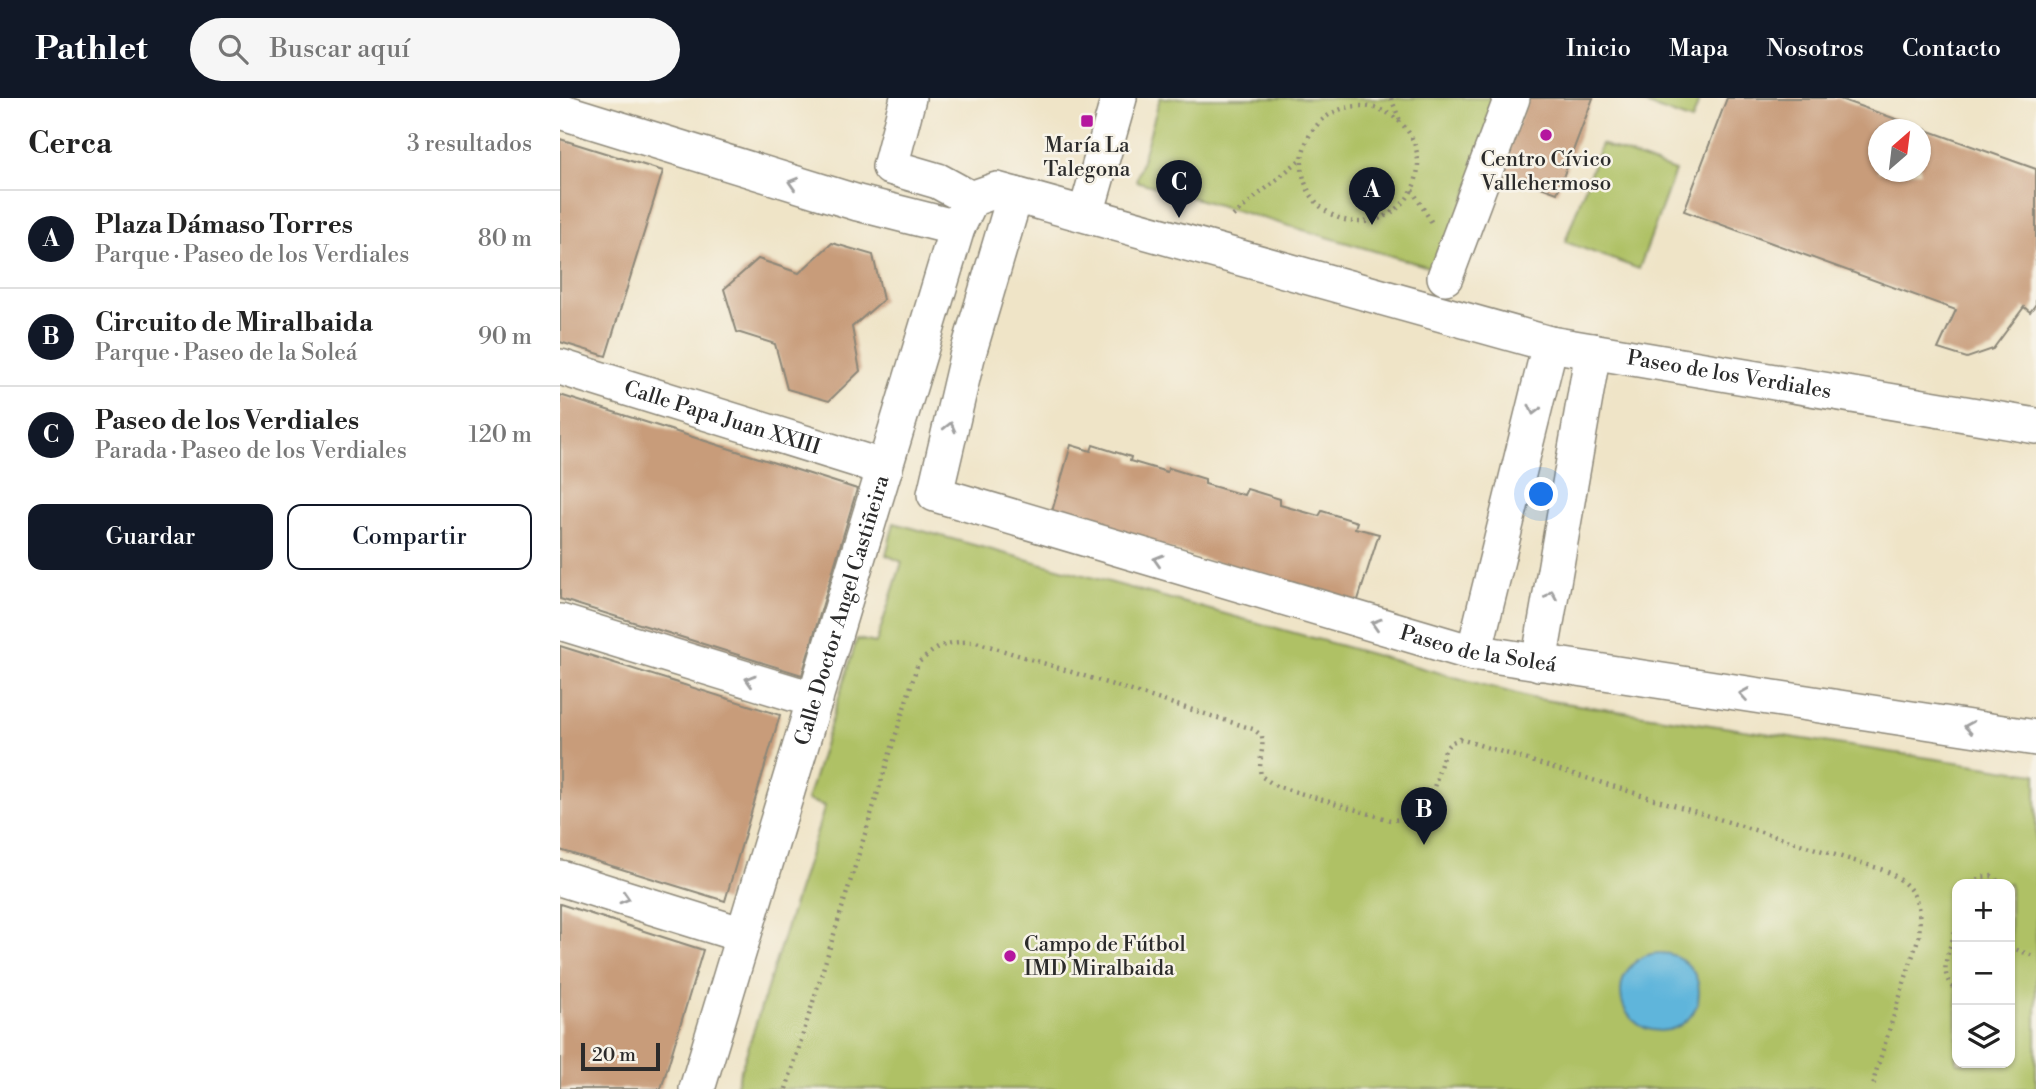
<!DOCTYPE html>
<html lang="es">
<meta charset="utf-8">
<style>
body{margin:0;font-family:"Libre Bodoni",serif;background:#f6f6f6;color:#222}
.controls{position:absolute;right:21px;bottom:21px;display:grid;overflow:hidden;border-radius:14px;box-shadow:0 2px 5px #0004}
.controls button{width:63px;height:63px;display:grid;place-items:center;padding:0;border:0;border-bottom:2px solid #e0e0e0;background:#fff;color:#222;font:35px sans-serif}
.compass{position:absolute;left:1308px;top:21px;width:63px;height:63px;border-radius:50%;background:#fff;box-shadow:0 2px 5px #0004;rotate:28deg}
.scale{position:absolute;left:21px;bottom:18px;width:79px;box-sizing:border-box;padding-left:7px;border:4px solid #2b2b2b;border-top:0;font-size:19px;line-height:24px;white-space:nowrap;color:#2b2b2b;-webkit-text-stroke:5px #f7f3e8;paint-order:stroke}
.you{position:absolute;left:982px;top:397px;width:24px;height:24px;margin:-18px;border:5px solid #fff;border-radius:50%;background:#1a73e8;box-shadow:0 0 0 10px #1a73e833}
.badge{display:grid;place-items:center;width:46px;height:46px;border-radius:50%;background:#111827;color:#fff;font-size:23px;font-weight:700}
.pin{position:absolute;translate:-50% -58px;filter:drop-shadow(0 2px 4px #0008)}
.pin::after{content:'';position:absolute;top:37px;width:24px;height:21px;background:inherit;clip-path:polygon(0 0,100% 0,50% 100%)}
.list{margin:0;padding:0;list-style:none}
h2{display:flex;justify-content:space-between;align-items:center;height:91px;margin:0;padding:0 28px;font-size:30px}
h2 small{font-size:23px;font-weight:400;color:#767676}
.list li{display:grid;grid-template-columns:46px 1fr auto;gap:21px;align-items:center;box-sizing:border-box;height:98px;padding:0 28px;border-top:2px solid #e0e0e0}
.list b{display:block;font-size:26px;white-space:nowrap}
.list p{margin:0;font-size:23px;white-space:nowrap;color:#767676}
.list em{font-size:23px;font-style:normal;color:#767676}
.actions{display:flex;gap:14px;padding:21px 28px}
.actions a{flex:1;padding:16px 0;border:2px solid #111827;border-radius:14px;text-align:center;font-size:24px;color:#111827}
.actions .main{background:#111827;color:#fff}
.icon{flex:none;width:38px;height:38px;fill:none;stroke:currentColor;stroke-width:2;stroke-linecap:round;stroke-linejoin:round}
.map{position:relative;flex:none;width:1476px;height:991px;overflow:hidden}
header{display:flex;align-items:center;gap:42px;box-sizing:border-box;height:98px;padding:0 35px;background:#111827;color:#fff}
header strong{font-size:33px}
nav{display:flex;gap:38px;margin-inline-start:auto;font-size:24px}
.search{width:490px;height:63px;background:#f6f6f6;display:flex;align-items:center;gap:18px;box-sizing:border-box;padding:0 24px;border-radius:38px;color:#767676;font-size:26px}
main{display:flex}
aside{flex:1;background:#fff}
.map>svg:first-child{display:block}
.green{fill:#afc165;stroke:#6d7648;stroke-width:2;fill-rule:evenodd}
.water{fill:#5eb5db;stroke:#447083;stroke-width:2}
.building{fill:#c89c7a;fill-rule:evenodd}
.lines{fill:none;stroke-linecap:round;stroke-linejoin:round}
.minor-casing{stroke:#8d8879;stroke-width:38}
.path{stroke:#8d8879;stroke-width:4.5;stroke-dasharray:2 5;stroke-linecap:butt}
.minor{stroke:#fff;stroke-width:35}
.oneway{stroke:#a0a0a0}
.poi-dot{fill:#b5179e;stroke:#f7f3e8;stroke-width:2.5}
.labels{text-anchor:middle;stroke-width:5;stroke-linejoin:round;paint-order:stroke}
.poi-label{font-size:21px;fill:#2b2b2b;stroke:#f7f3e8}
.street-label{font-size:21px;fill:#2b2b2b;stroke:#f7f3e8}
</style>
<header>
<strong>Pathlet</strong>
<div class="search"><svg class="icon" aria-label="search" viewBox="0 0 24 24"><circle cx="10" cy="10" r="6"/><path d="M15 15l6 6"/></svg>Buscar aquí</div>
<nav><a>Inicio</a><a>Mapa</a><a>Nosotros</a><a>Contacto</a></nav>
</header>
<main>
<aside>
<h2>Cerca<small>3 resultados</small></h2>
<ul class="list">
<li><span class="badge">A</span><div><b>Plaza Dámaso Torres</b><p>Parque · Paseo de los Verdiales</p></div><em>80 m</em></li>
<li><span class="badge">B</span><div><b>Circuito de Miralbaida</b><p>Parque · Paseo de la Soleá</p></div><em>90 m</em></li>
<li><span class="badge">C</span><div><b>Paseo de los Verdiales</b><p>Parada · Paseo de los Verdiales</p></div><em>120 m</em></li>
</ul>
<div class="actions"><a class="main">Guardar</a><a>Compartir</a></div>
</aside>
<div class="map">
<svg width="1476" height="991" viewBox="0 0 1476 991">
<rect width="100%" height="100%" fill="#f7f3e8"/>
<filter id="ink" filterUnits="userSpaceOnUse"><feTurbulence type="fractalNoise" baseFrequency=".0143" numOctaves="2"/><feDisplacementMap in="SourceGraphic" scale="14" xChannelSelector="R" yChannelSelector="G"/><feConvolveMatrix kernelMatrix="1 2 1 2 8 2 1 2 1" color-interpolation-filters="sRGB"/></filter>
<filter id="wash" filterUnits="userSpaceOnUse"><feTurbulence type="fractalNoise" baseFrequency=".00686" numOctaves="4" result="noise"/><feDisplacementMap in="SourceGraphic" scale="28" xChannelSelector="R" yChannelSelector="G"/><feGaussianBlur stdDeviation="1.57" result="paint"/><feColorMatrix in="noise" values="0 0 0 0 0 0 0 0 0 0 0 0 0 0 0 0 0 1.4 0 .05"/><feComposite in="paint" operator="in"/></filter>
<g filter="url(#wash)">
<rect width="100%" height="100%" fill="#efe4c7"/>
<g class="green">
<polygon points="600,0 943,0 879,172 576,83"/>
<polygon points="1069,0 1140,0 1132,23"/>
<polygon points="1041,46 1115,73 1079,171 1005,144"/>
<path d="M 334,425 L 971,600 L 1476,676 L 1476,991 L 175,991 L 265,708 L 247,702 L 297,541 L 316,545 L 342,464 L 326,457 ZM 1397,786 L 1450,786 L 1450,965 L 1397,965 Z"/>
</g>
<circle class="water" cx="1100" cy="894" r="39"/>
<g id="blocks">
<g class="building">
<polygon points="968,0 1033,0 997,95 940,74"/>
<path d="M 1167,0 L 1277,0 L 1476,71 L 1476,206 L 1470,214 L 1464,209 L 1433,251 L 1407,260 L 1378,251 L 1396,212 L 1124,113 ZM 1318,32 L 1360,32 L 1360,74 L 1318,74 Z"/>
<polygon points="0,41 103,73 46,258 0,244"/>
<polygon points="272,145 313,157 323,202 292,229 300,273 269,303 227,291 215,246 177,234 164,191 198,161 239,175"/>
<polygon points="0,297 297,391 242,577 0,501"/>
<polygon points="511,347 531,353 533,347 571,359 570,363 607,374 609,370 645,381 645,386 684,397 687,391 720,401 720,407 759,418 762,413 797,424 795,430 819,436 797,505 491,417"/>
<polygon points="0,548 220,617 165,803 0,752"/>
<polygon points="0,806 143,852 101,991 0,991"/>
</g>
</g>
</g>
<g filter="url(#ink)">
<use href="#blocks" fill-opacity="0" stroke="#8d8879" stroke-width="2"/>
<g class="lines">
<g class="minor-casing">
<g id="minor">
<polyline points="348,0 330,69 378,83 411,101"/>
<polyline points="0,13 298,105 397,130"/>
<path id="s1" d="M 455,97 L 407,259 L 375,396 L 906,553 L 1476,640"/>
<polyline points="526,116 559,0"/>
<polyline points="885,179 952,0"/>
<path id="s2" d="M 0,269 L 325,370"/>
<polyline points="0,524 255,602"/>
<polyline points="914,555 990,246"/>
<polyline points="979,565 1033,253"/>
<polyline points="0,780 183,837"/>
<path id="s3" d="M 137,991 L 397,130 L 411,101 L 437,92 L 990,246 L 1476,328"/>
</g>
</g>
<g class="path">
<polyline points="831,0 841,25"/>
<circle cx="800" cy="66" r="58"/>
<polyline points="852,92 872,125"/>
<polyline points="673,118 742,60"/>
<polyline points="1412,786 1420,779 1432,778 1441,786"/>
<path d="M 1397,828 C 1390,853 1375,874 1397,894"/>
<polyline points="1450,849 1476,859"/>
<path d="M 226,991 L 358,565 C 380,546 387,543 416,544 L 693,631 L 702,638 C 704,652 698,664 701,678 L 716,688 L 830,722 C 869,722 871,698 881,666 C 883,660 884,650 890,646 C 893,643 897,643 900,641 L 1324,772 C 1355,787 1362,805 1359,838 L 1315,977 L 1313,991"/>
</g>
<use href="#minor" class="minor"/>
</g>
<defs><path id="oneway-chevron" d="M-2-3.5L2.5 0L-2 3.5" fill="none" stroke-width="1.6" stroke-linecap="round" stroke-linejoin="round" transform="scale(1.75)"/></defs>
<g class="oneway">
<use href="#oneway-chevron" transform="translate(233 85) rotate(-163)"/>
<use href="#oneway-chevron" transform="translate(974 312) rotate(104)"/>
<use href="#oneway-chevron" transform="translate(390 329) rotate(-76)"/>
<use href="#oneway-chevron" transform="translate(598 462) rotate(-163)"/>
<use href="#oneway-chevron" transform="translate(991 497) rotate(-80)"/>
<use href="#oneway-chevron" transform="translate(816 526) rotate(-163)"/>
<use href="#oneway-chevron" transform="translate(190 582) rotate(-163)"/>
<use href="#oneway-chevron" transform="translate(1184 596) rotate(-171)"/>
<use href="#oneway-chevron" transform="translate(1409 629) rotate(-171)"/>
<use href="#oneway-chevron" transform="translate(65 800) rotate(17)"/>
</g>
</g>
<g class="poi-dot">
<rect x="520" y="16" width="14" height="14" rx="3.5"/>
<circle cx="986" cy="37" r="7"/>
<circle cx="450" cy="858" r="7"/>
</g>
<g class="labels">
<g class="poi-label">
<text x="527" y="54">María La<tspan x="527" dy="24">Talegona</tspan></text>
<text x="986" y="68">Centro Cívico<tspan x="986" dy="24">Vallehermoso</tspan></text>
<text x="464" y="853" text-anchor="start">Campo de Fútbol<tspan x="464" dy="24">IMD Miralbaida</tspan></text>
</g>
<g class="street-label">
<text dy="7" stroke="none"><textPath href="#s3" startOffset="1715">Paseo de los Verdiales</textPath></text>
<text dy="7" stroke="none"><textPath href="#s2" startOffset="170">Calle Papa Juan XXIII</textPath></text>
<text dy="7" stroke="none"><textPath href="#s3" startOffset="500">Calle Doctor Angel Castiñeira</textPath></text>
<text dy="7" stroke="none"><textPath href="#s1" startOffset="875">Paseo de la Soleá</textPath></text>
</g>
</g>
</svg>
<div class="controls">
<button>+</button>
<button>−</button>
<button><svg class="icon" aria-label="layers" viewBox="0 0 24 24"><path d="M12 4l9 5-9 5-9-5zM3 14l9 5 9-5"/></svg></button>
</div>
<svg class="compass" viewBox="-18 -18 36 36"><path d="M0-13l5 13h-10z" fill="#e53935"/><path d="M0 13l5-13h-10z" fill="#767676"/></svg>
<div class="scale">20 m</div>
<div class="you"></div>
<div class="pin badge" style="left:812px;top:127px">A</div>
<div class="pin badge" style="left:864px;top:747px">B</div>
<div class="pin badge" style="left:619px;top:120px">C</div>
</div>
</main>
